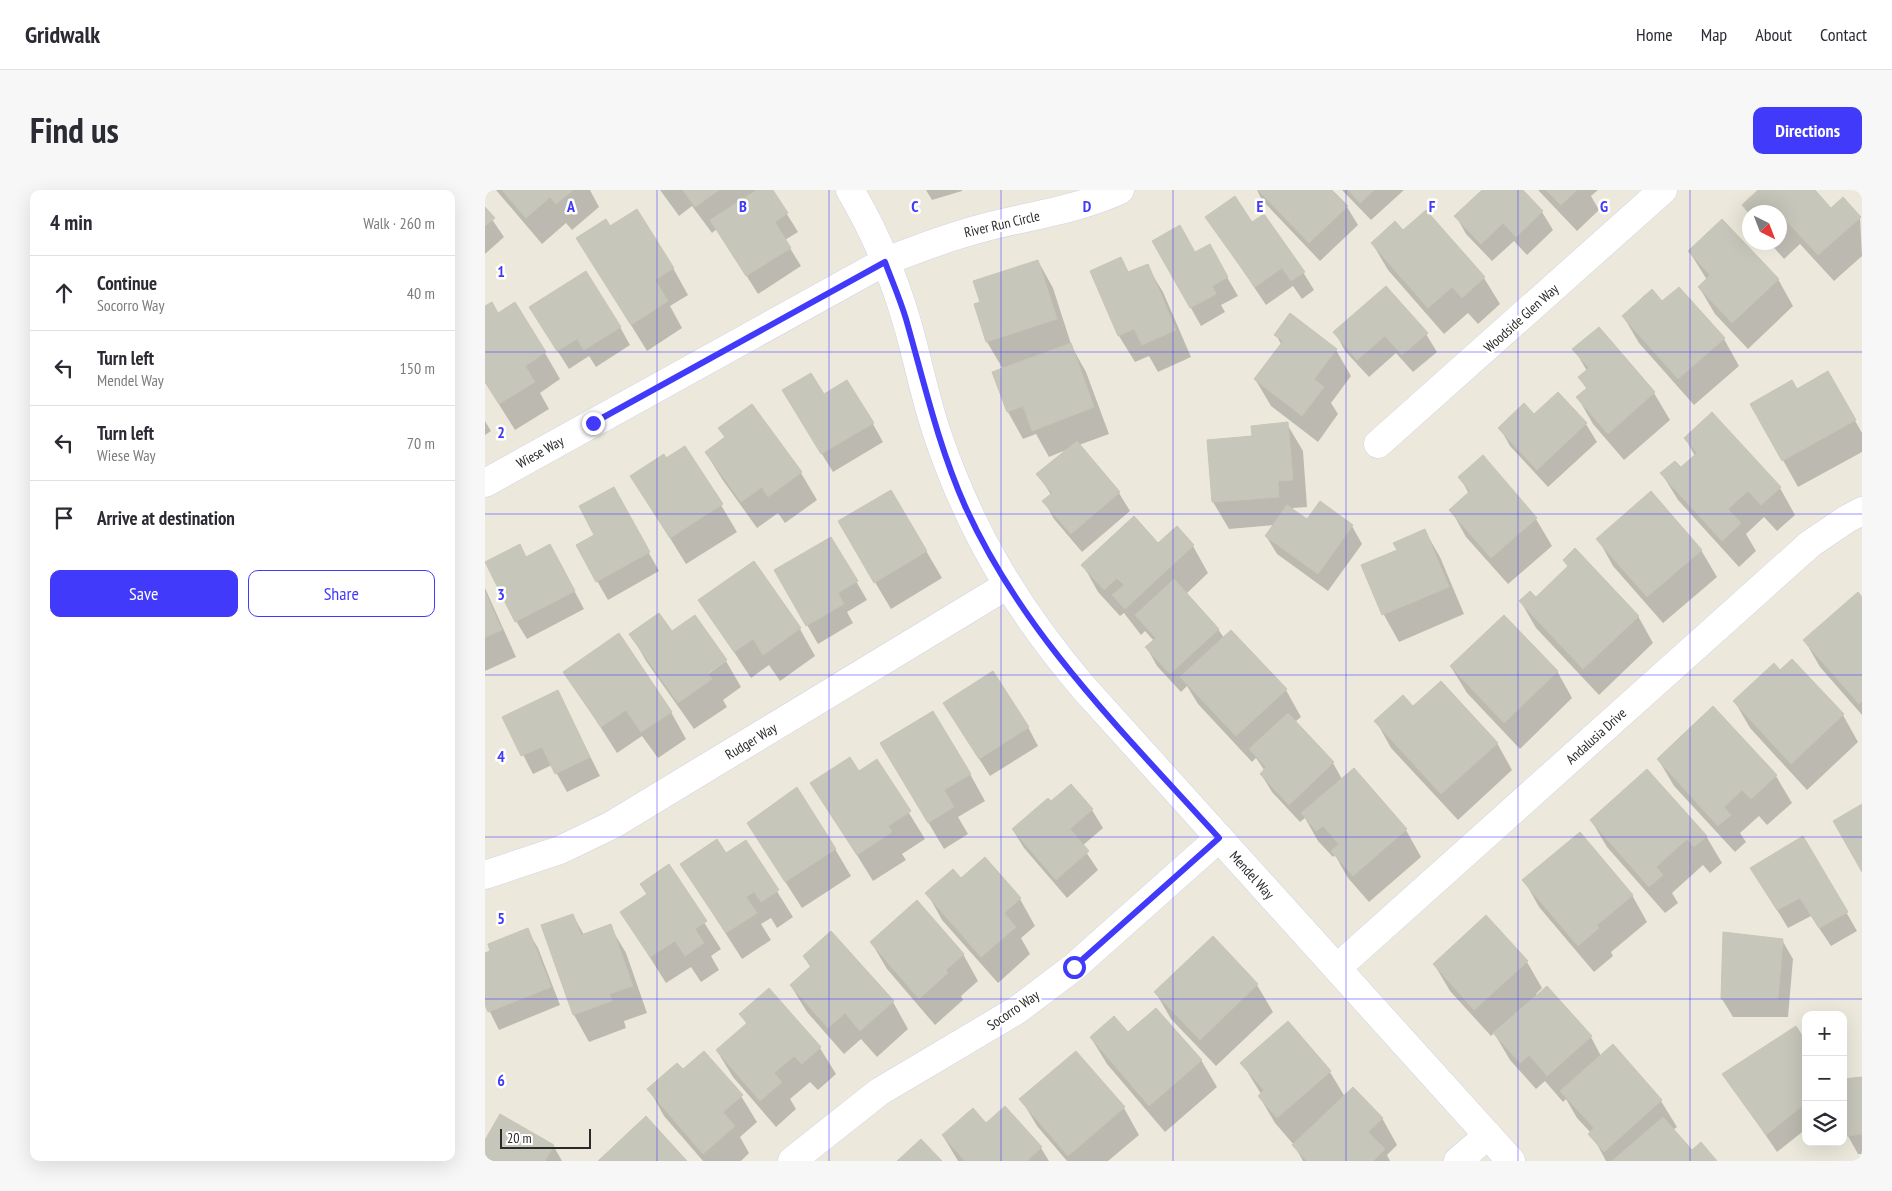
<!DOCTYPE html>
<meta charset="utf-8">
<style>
body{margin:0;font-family:"PT Sans Narrow",sans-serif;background:#f7f7f7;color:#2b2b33}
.controls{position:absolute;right:15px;bottom:15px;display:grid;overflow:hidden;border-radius:10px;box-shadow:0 5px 20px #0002}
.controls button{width:45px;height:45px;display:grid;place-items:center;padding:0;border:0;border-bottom:1px solid #e1e1e2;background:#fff;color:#2b2b33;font:25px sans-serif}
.compass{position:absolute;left:1257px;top:15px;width:45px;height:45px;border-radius:50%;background:#fff;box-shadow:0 5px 20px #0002;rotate:138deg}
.scale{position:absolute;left:15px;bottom:12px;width:91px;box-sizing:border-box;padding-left:5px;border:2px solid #2a2a2a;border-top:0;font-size:14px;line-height:18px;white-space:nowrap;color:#2a2a2a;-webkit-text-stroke:4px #fff;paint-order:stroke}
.stop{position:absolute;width:15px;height:15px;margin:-11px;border:4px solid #423afb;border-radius:50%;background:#fff}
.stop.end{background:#423afb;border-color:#fff;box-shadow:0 1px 5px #0008}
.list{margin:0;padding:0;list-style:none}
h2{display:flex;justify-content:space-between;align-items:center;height:65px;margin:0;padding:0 20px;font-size:21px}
h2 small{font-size:16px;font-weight:400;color:#7c7c81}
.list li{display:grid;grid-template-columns:32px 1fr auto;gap:15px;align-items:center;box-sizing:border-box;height:75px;padding:0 20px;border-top:1px solid #e1e1e2}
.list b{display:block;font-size:19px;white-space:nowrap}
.list p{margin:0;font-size:16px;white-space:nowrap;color:#7c7c81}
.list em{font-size:16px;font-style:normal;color:#7c7c81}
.actions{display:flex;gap:10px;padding:15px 20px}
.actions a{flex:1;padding:11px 0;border:1px solid #423afb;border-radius:10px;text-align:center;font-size:18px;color:#423afb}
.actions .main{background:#423afb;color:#fff}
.icon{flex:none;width:28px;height:28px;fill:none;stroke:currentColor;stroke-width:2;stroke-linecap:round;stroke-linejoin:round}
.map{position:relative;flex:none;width:1377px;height:971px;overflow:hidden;border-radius:10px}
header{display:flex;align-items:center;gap:30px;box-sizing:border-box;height:70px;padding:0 25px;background:#fff;border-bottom:1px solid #e1e1e2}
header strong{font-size:24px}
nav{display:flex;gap:28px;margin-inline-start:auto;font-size:18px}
.intro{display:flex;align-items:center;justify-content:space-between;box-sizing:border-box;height:120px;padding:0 30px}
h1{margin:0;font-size:35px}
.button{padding:12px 22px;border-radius:10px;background:#423afb;color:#fff;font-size:18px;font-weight:700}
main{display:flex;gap:30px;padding:0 30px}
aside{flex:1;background:#fff;border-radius:10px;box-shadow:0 5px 20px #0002}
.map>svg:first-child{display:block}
.shadow{fill:#0003}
.building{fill:#c7c6bb;stroke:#c8c5b6}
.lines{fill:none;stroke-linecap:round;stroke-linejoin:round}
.minor-casing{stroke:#d2d1e3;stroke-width:29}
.minor{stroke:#fff;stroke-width:28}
.route{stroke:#423afb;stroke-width:6}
.grid{fill:none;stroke:#423afb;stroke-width:1;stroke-opacity:0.55}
.labels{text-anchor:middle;stroke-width:5;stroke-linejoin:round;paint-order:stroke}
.street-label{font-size:14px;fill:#2a2a2a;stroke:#fff}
.grid-label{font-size:16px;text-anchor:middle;font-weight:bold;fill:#423afb;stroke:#fff;stroke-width:5;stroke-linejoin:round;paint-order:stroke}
</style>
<header>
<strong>Gridwalk</strong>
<nav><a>Home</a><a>Map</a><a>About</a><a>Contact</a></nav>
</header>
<div class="intro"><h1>Find us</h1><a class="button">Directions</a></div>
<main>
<aside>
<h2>4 min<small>Walk · 260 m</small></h2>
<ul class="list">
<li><svg class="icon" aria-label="ahead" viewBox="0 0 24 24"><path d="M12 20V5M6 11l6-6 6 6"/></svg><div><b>Continue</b><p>Socorro Way</p></div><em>40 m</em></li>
<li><svg class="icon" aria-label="left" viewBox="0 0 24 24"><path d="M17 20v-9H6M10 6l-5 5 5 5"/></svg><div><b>Turn left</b><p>Mendel Way</p></div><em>150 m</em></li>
<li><svg class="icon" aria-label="left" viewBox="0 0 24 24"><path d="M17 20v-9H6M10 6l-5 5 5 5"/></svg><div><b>Turn left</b><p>Wiese Way</p></div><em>70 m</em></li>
<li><svg class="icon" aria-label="arrive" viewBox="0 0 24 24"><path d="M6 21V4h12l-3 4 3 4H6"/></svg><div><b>Arrive at destination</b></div></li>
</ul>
<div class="actions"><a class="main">Save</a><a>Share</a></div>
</aside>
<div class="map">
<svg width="1377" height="971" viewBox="0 0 1377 971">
<rect width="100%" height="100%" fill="#ece9dc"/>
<g class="shadow">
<polygon points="11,0 105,0 114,17 87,40 81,33 57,54"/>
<polygon points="175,0 287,0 313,42 300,50 316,76 273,104 232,39 227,43 207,16 194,26"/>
<polygon points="441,0 477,0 477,1 447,10"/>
<polygon points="772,0 846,0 862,17 873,35 835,71 777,10"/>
<polygon points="857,0 919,0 886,30"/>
<polygon points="999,0 1037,0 1057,22 1068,40 1042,65 1029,51 1007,71 981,44 971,26"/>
<polygon points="1053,0 1113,0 1106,6 1114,20 1092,41"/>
<polygon points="1275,0 1328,0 1346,19 1375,27 1377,66 1349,91 1315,54 1299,69 1284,52 1294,52 1294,22 1264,22 1264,25 1259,15"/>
<polygon points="0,19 19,47 0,64"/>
<polygon points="722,27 767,34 818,82 829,100 817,109 808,96 781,115"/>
<polygon points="125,37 188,78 203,105 185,116 197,138 162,161 93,49"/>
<polygon points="917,42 999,88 1015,114 993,134 983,123 959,144 903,80 887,53"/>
<polygon points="669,52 710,63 724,56 753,106 736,115 740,122 716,136"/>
<polygon points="1204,61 1293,89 1308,116 1263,159 1230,124 1214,97 1222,90"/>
<polygon points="636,69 644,83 662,76 678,102 706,167 673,182 664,166 650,172 634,146"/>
<polygon points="553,71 568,98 587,157 601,182 624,244 594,255 634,303 645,321 597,362 569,329 559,311 566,305 553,284 581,260 564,267 551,244 538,249 523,222 508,183 518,179 502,152 491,115 496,113"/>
<polygon points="1177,113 1239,149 1254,176 1209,215 1154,153 1138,126"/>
<polygon points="0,118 60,163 75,189 55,203 64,219 30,240 0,192"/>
<polygon points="56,135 135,137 145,155 111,177 104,166 84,179"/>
<polygon points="1113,139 1169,203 1185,230 1139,270 1108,234 1093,208 1102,200 1095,187 1102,181 1089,159"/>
<polygon points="850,142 941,144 952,162 928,182 911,163 884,187 860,161"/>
<polygon points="791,145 851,160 866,186 846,213 853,224 833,252 786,216 770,189 796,154"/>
<polygon points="1343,183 1377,243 1377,262 1313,297 1267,215 1311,200"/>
<polygon points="1073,204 1101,234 1112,252 1063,297 1025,256 1015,238 1049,226"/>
<polygon points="338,206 388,234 398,252 348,282 309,219"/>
<polygon points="267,215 316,283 332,310 300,333 293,323 272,338 237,289 221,263 241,249 235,238"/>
<polygon points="0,231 6,241 0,245"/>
<polygon points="802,234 818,261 822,317 808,318 808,321 822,331 867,336 877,354 843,401 792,364 781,346 789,335 744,339 728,312 768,247"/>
<polygon points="1200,248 1295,298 1310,325 1292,341 1279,327 1261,344 1271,361 1254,377 1193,310 1177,284 1196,279 1210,266"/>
<polygon points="998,267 1051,329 1067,356 1023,394 981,347 966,320 984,304 975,287"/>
<polygon points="147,287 236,315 252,342 201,374"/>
<polygon points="128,299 174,381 123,410 92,356 111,345"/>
<polygon points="406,301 457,388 406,419 354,332"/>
<polygon points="940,341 955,367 979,424 914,452 899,425 878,376 913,361"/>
<polygon points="346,348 382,410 362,422 368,433 333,454 291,381"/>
<polygon points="1113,349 1216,360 1232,387 1178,433 1128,376"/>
<polygon points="673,355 708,356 723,383 701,404 733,439 739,448 801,500 816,527 810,532 848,573 857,589 921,640 936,667 884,712 863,688 850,665 848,667 833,651 820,628 815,632 787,602 776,584 780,581 771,568 767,572 713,514 702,496 696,502 672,476 662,458 669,451 660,441 656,445 639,423 635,426 613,402 598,375"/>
<polygon points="41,368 75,374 99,419 42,449 31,431"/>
<polygon points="1079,370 1153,426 1168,453 1114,505 1051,438 1036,412 1051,409 1084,378"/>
<polygon points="269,373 315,439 330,466 295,491 284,475 266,488 215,410"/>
<polygon points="0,398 31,467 0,481"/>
<polygon points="1377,409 1377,525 1335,477 1320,451"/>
<polygon points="186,443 219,487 241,471 256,497 238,510 242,517 209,539 161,471 146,444"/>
<polygon points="966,477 1072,481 1087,508 1035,559 982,503"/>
<polygon points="80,482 186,522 201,549 173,568 157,546 132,563"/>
<polygon points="1295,482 1358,525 1373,552 1322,600 1265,538 1250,512"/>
<polygon points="73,502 115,586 82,602 67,575 48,584 19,528"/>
<polygon points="928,518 1012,553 1027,580 973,630 906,558 891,531"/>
<polygon points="1228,518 1291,586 1307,613 1282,635 1274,626 1255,643 1261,652 1250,662 1189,596 1173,569"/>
<polygon points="470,531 543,537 553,556 505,586"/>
<polygon points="392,571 440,649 417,664 421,670 388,691 327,593 374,582"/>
<polygon points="412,580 485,584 500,611 473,627 483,644 459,659"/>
<polygon points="566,613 607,620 618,638 597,656 613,680 582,708 539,658 528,640"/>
<polygon points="1106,630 1221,646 1237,673 1225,683 1218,675 1187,703 1193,713 1180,723 1122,657"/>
<polygon points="263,634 350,659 366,686 317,718"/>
<polygon points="1318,647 1372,741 1346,756 1326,726 1303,738 1267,679"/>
<polygon points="261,652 308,727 292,738 286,728 276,734 286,750 257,769 196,674 241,665"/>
<polygon points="183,676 236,759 226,766 234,780 216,792 206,777 181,793 137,723 162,705 156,694"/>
<polygon points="476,690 535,709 550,736 536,748 545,764 513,793 457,730 442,703"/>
<polygon points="1039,690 1147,705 1162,732 1126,762 1128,766 1109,782 1054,717"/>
<polygon points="88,725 99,745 125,736 141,763 162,823 139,831 141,838 104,852 89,825 58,736"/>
<polygon points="42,740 53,758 75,815 14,840 0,812 0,764"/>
<polygon points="728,748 772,795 788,822 731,876 686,829 671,803"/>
<polygon points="1297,750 1308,769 1303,827 1248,827 1237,809"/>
<polygon points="386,752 478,764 493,791 476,806 478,810 450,835 402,779"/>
<polygon points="319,767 408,812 423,839 392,867 376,849 359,864 322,822 306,796 326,778"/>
<polygon points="1042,772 1057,798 1051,804 1052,806 1106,847 1116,866 1176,911 1192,937 1188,940 1206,962 1230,971 1121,971 1106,943 1092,928 1081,909 1078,912 1060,891 1051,899 1025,870 1009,843 1006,846 965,801 949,774"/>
<polygon points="256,824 335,858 351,884 333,900 325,892 305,909 311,919 291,937 248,887 232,861 262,835"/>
<polygon points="643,844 716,870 732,897 680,942 622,874 606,848"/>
<polygon points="1321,854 1321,939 1292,962 1239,884"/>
<polygon points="757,873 845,882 860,907 897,928 912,955 902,965 905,971 818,971 809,955 790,933 774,906 776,904"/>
<polygon points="198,881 256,906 272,932 255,947 264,963 256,971 218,971 179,926 164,899"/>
<polygon points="1377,888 1377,964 1373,964 1363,946 1358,926"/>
<polygon points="536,909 639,918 654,945 623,971 582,971 552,936"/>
<polygon points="520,918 556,958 564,971 473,971 458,946 501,935"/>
<polygon points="0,953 68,955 77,971 0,971"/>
</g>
<g class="building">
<polygon points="17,0 88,0 71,14 65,7 41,28"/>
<polygon points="198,0 234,0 210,17"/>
<polygon points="272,0 288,0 303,23 290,32 306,58 261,86 225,30"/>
<polygon points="773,0 847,0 863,16 824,53"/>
<polygon points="863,0 889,0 875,13"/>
<polygon points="997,0 1038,0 1058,21 1031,47 1018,33 996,54 969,26"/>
<polygon points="1061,0 1092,0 1076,15"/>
<polygon points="1273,0 1330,0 1346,18 1358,7 1376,27 1333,65 1299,28 1294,32 1294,22 1264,23 1257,15"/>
<polygon points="750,6 767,32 779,24 820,82 806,91 797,78 770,97 720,27"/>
<polygon points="0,17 10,28 0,36"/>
<polygon points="152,19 189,78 170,90 183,111 146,135 91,48 121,29 125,36"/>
<polygon points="941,20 1000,87 977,108 967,97 943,118 886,53 910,31 918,40"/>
<polygon points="1237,29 1294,89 1247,133 1213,97 1225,85 1203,61"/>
<polygon points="695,35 710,62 725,54 743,87 727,96 731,104 705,118 667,51"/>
<polygon points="636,67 643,82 663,74 691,140 657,155 649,139 633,146 605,81"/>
<polygon points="553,70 572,129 501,152 489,114 495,112 488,91"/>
<polygon points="101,81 136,137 99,160 92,149 72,161 44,117"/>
<polygon points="901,96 943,143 917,165 900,146 872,170 848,142"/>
<polygon points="1194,97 1240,148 1193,189 1137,126 1167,99 1177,111"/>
<polygon points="7,112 13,123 30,112 61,162 40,176 50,192 14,214 0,192 0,116"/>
<polygon points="805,123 852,159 829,189 839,197 817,226 769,189 798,151 789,145"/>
<polygon points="1114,137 1170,202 1123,244 1091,207 1102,198 1093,187 1104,178 1087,159"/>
<polygon points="586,153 609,217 547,241 538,216 522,222 507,182"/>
<polygon points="1343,181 1371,230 1297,271 1265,214 1307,190 1312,199"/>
<polygon points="326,183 339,204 362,190 389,233 336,264 297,200"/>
<polygon points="1073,202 1102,233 1052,280 1013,238 1039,213 1049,224"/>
<polygon points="267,214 317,282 283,307 277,297 256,312 220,262 240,247 233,238"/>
<polygon points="1227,222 1296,297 1276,315 1263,301 1243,319 1256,333 1237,351 1175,283 1190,271 1196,277 1212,263 1199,248"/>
<polygon points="803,232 808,290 793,291 794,307 727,312 722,250 767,246 766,236"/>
<polygon points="592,251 635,302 586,344 557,311 567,303 551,284"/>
<polygon points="200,256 238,314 185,348 145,286 179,264 181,268"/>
<polygon points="998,265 1052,328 1006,368 964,320 985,301 973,287"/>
<polygon points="129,297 165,362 111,392 91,355 109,345 94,316"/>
<polygon points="406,300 442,361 389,393 353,331"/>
<polygon points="1166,301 1217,360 1162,407 1111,349"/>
<polygon points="835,311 868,335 833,384 780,346 802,315 822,329"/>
<polygon points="649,326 673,353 692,336 709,355 640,419 627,405 639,395 632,388 619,400 596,375"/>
<polygon points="940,339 964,397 897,425 876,375 912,360 908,353"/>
<polygon points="346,347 373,391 353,403 359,414 321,436 289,380"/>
<polygon points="35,354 41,367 65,354 90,401 30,432 0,372"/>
<polygon points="1090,358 1154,426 1098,479 1034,411 1045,401 1051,407 1083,376 1078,370"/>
<polygon points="269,371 316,438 278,465 268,449 249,462 213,410"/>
<polygon points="689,389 734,439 685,484 660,457 671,448 650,425"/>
<polygon points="0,402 17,440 0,447"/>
<polygon points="1373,402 1377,407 1377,511 1374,514 1318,450"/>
<polygon points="174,423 187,441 210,425 242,470 223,483 227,489 193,513 144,444"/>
<polygon points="1019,425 1073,481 1019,533 965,476"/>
<polygon points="746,440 802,499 751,546 695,487"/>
<polygon points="134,443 187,522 156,542 141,520 116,537 78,482"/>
<polygon points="1307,469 1359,524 1306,574 1248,511 1289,473 1295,480"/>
<polygon points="508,481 544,537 494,569 458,513"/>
<polygon points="956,491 1013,553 956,604 889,531 918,505 928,516"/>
<polygon points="73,500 105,567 70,584 57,557 36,566 17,527"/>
<polygon points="1228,516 1292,585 1266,609 1257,600 1239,617 1246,625 1233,636 1172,569"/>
<polygon points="448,521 486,584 459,600 469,617 443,633 395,553"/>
<polygon points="803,523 849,572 804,615 775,584 781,577 764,559"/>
<polygon points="365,567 374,581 392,569 426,621 403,636 407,642 372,665 325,593"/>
<polygon points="869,578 922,639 868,686 846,661 854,654 838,636 831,641 816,623"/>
<polygon points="1162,579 1222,646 1209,657 1202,649 1171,677 1178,685 1164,697 1105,630"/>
<polygon points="586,594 608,619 585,639 604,661 571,690 527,639 563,608 566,611"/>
<polygon points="312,597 351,659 300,692 262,633"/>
<polygon points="1377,614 1377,682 1348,631"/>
<polygon points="1095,642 1148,705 1112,735 1114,738 1093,756 1037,690"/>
<polygon points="1318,646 1363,722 1334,738 1315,708 1292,720 1265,678"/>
<polygon points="232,649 241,663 261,650 294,700 276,712 269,702 261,707 272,723 241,743 195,674"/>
<polygon points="500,667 536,708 519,723 531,737 496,767 440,703 468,679 476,688"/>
<polygon points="184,674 222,731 210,739 219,753 200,766 190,751 165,767 135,722 162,704 155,694"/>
<polygon points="432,710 479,764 461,780 463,783 434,809 385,752"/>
<polygon points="88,724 96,745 126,734 148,796 124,804 127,811 88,825 56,735"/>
<polygon points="1001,725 1043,771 989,820 948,774"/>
<polygon points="43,738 66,797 3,822 0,815 0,763 5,761 3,754"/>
<polygon points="346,741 409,811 375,841 360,823 343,838 305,795 326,776 318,766"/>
<polygon points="1238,742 1298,749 1293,809 1236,809"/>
<polygon points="728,746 773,794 715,850 669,802"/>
<polygon points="1062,796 1107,846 1062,886 1044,865 1035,873 1008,843"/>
<polygon points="284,798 336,857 317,874 309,866 289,883 297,892 275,911 231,860 262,833 254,824"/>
<polygon points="671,818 717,870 664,916 605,847 629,826 643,842"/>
<polygon points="803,831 846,881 792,928 773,906 779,900 755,873"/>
<polygon points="1311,836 1321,852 1321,866 1316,869 1321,877 1321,913 1281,945 1237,884"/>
<polygon points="1128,854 1177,910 1119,962 1103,944 1109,938 1075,901"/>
<polygon points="219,861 258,905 238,922 250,936 218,964 162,899 192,873 198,879"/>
<polygon points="591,861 640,917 583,966 534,909"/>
<polygon points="1377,887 1377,944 1362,946 1358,931 1358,889"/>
<polygon points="868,897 898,928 883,942 900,959 888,971 822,971 807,955"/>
<polygon points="520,916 557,957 542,971 480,971 457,945 488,918 501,933"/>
<polygon points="15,924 69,955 60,971 0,971 0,950"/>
<polygon points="161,926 202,971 113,971"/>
<polygon points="1178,927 1207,960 1216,952 1232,971 1127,971"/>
<polygon points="436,949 457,971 412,971"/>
</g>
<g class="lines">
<g class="minor-casing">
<g id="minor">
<path d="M 365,0 C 388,39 408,85 421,129 C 433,169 440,210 454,249 C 487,345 533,420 598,497 L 1026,971"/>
<polyline points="893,254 1178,0"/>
<path d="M 0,293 L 399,72 C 434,58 469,45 505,36 C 549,25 594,19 635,0"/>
<polyline points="0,685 75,660 127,635 521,396"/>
<polyline points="852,778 1325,354 1362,329 1377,321"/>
<polyline points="307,971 394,902 532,820 589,777 734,648"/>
<polyline points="973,971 1003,945"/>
</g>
</g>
<use href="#minor" class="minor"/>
</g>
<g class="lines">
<path class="route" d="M 108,233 L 400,72 C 407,91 415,109 421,129 C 439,192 453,255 480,316 C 538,445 640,544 734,648 L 589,777"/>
</g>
<path class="grid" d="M 172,0 L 172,971M 344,0 L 344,971M 516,0 L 516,971M 688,0 L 688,971M 861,0 L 861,971M 1033,0 L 1033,971M 1205,0 L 1205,971M 0,162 L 1377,162M 0,324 L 1377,324M 0,485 L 1377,485M 0,647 L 1377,647M 0,809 L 1377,809"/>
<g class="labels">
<g class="street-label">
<text transform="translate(517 34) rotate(-13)" y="5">River Run Circle</text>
<text transform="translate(1036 128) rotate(-42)" y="5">Woodside Glen Way</text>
<text transform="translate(55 262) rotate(-29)" y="5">Wiese Way</text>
<text transform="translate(1111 546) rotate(-42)" y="5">Andalusia Drive</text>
<text transform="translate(266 551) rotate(-31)" y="5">Rudger Way</text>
<text transform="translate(767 685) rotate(48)" y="5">Mendel Way</text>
<text transform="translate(528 820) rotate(-34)" y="5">Socorro Way</text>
</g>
</g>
<g class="grid-label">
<text x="86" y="22">A</text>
<text x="258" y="22">B</text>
<text x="430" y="22">C</text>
<text x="602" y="22">D</text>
<text x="775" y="22">E</text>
<text x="947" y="22">F</text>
<text x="1119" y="22">G</text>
<text x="16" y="87">1</text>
<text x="16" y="248">2</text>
<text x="16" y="410">3</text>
<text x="16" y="572">4</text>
<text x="16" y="734">5</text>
<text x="16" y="896">6</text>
</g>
</svg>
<div class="controls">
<button>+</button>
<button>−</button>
<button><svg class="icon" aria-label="layers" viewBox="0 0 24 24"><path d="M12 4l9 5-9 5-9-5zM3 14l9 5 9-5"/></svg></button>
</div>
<svg class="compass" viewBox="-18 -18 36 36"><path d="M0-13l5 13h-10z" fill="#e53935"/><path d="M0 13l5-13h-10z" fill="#7c7c81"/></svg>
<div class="scale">20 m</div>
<div class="stop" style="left:589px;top:777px"></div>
<div class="stop end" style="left:108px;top:233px"></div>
</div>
</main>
